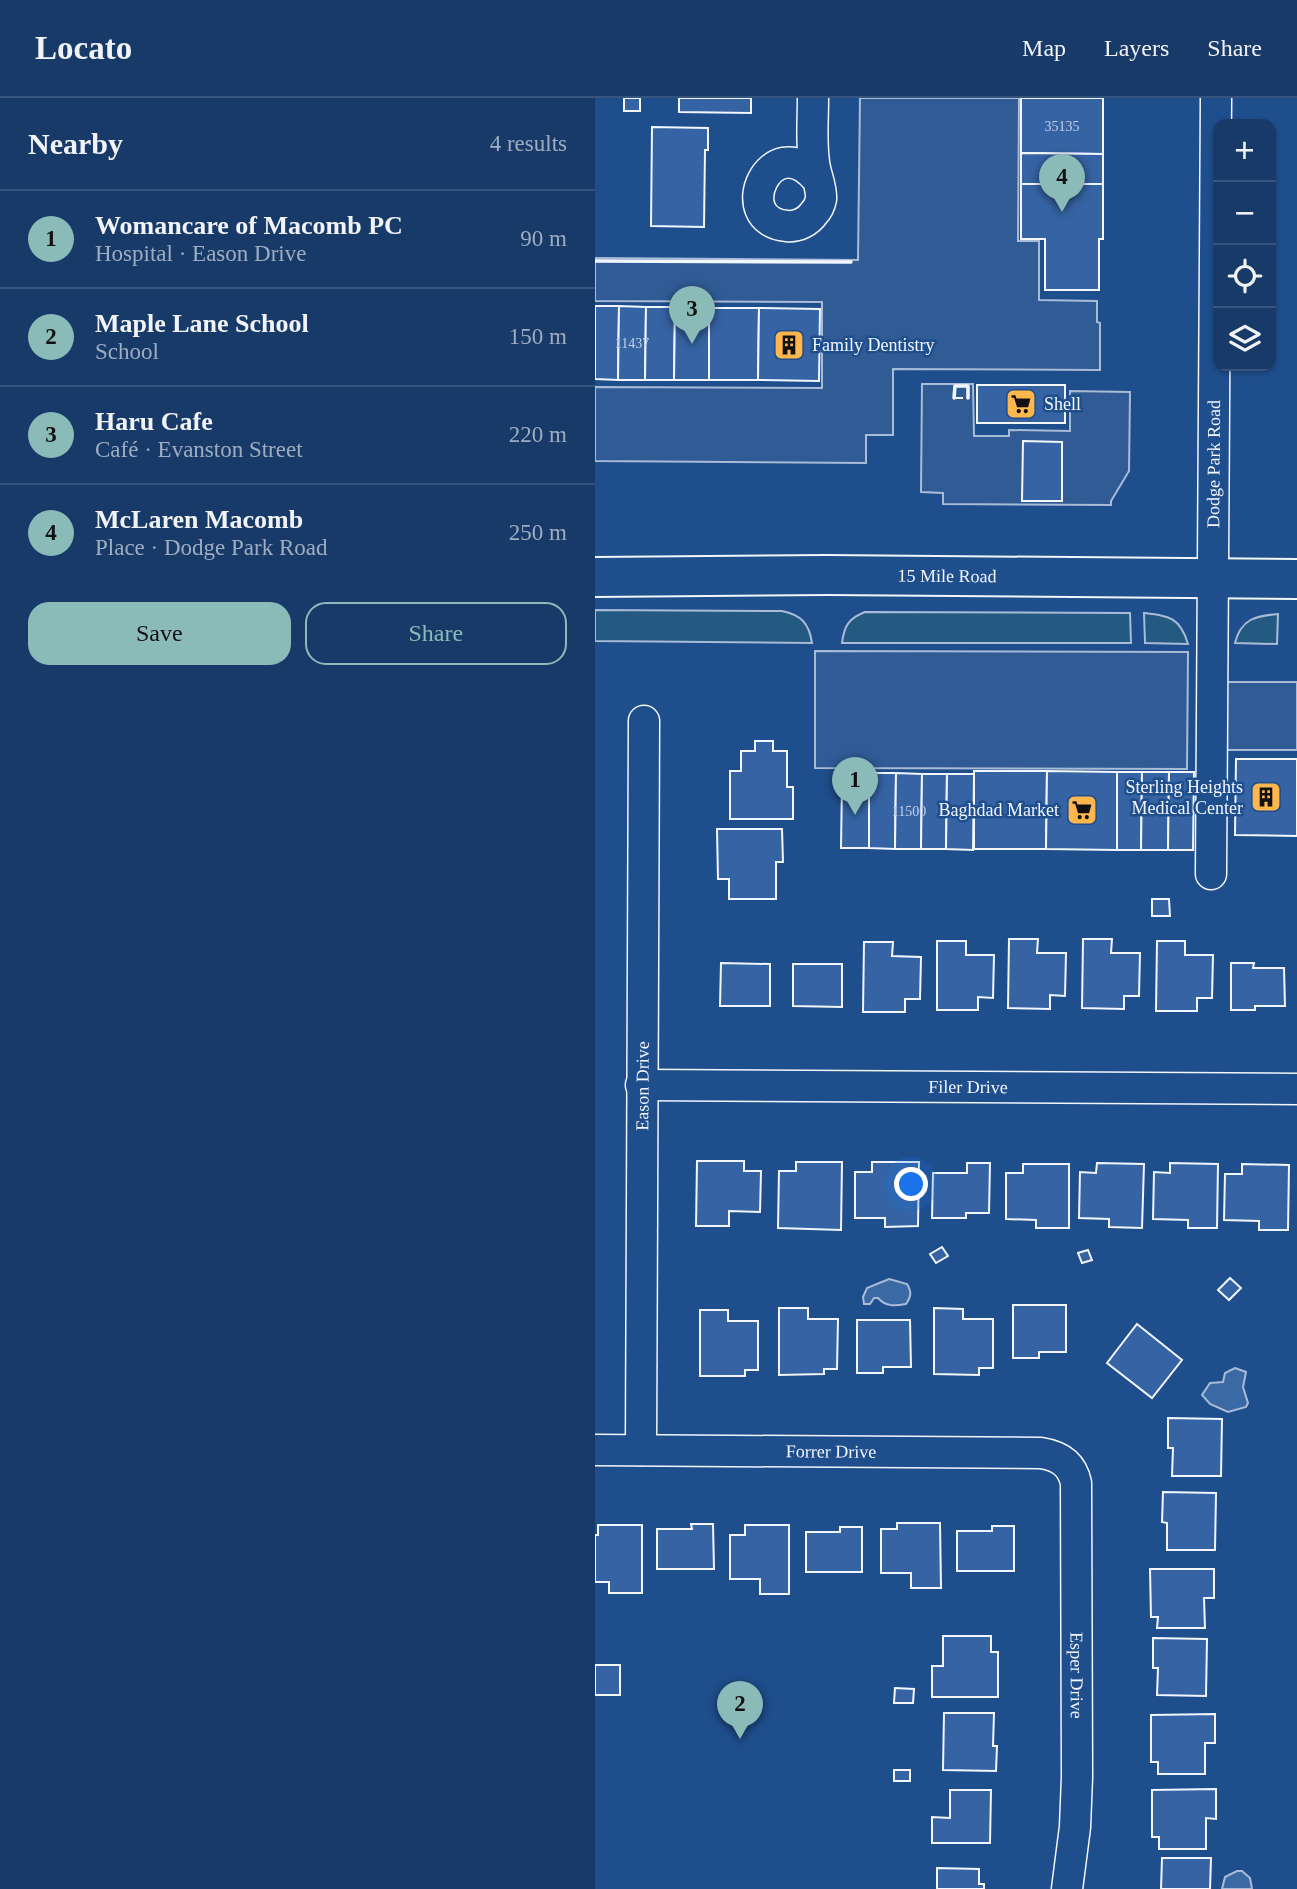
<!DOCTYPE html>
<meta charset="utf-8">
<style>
body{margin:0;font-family:"Times New Roman",serif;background:#244571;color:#f1f3f6}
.controls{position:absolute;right:21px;top:21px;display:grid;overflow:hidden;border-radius:14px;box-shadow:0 2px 5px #0004}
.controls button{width:63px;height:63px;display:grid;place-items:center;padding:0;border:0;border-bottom:2px solid #36547d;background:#173a69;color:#f1f3f6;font:35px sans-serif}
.you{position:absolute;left:317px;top:1087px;width:24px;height:24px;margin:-18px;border:5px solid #fff;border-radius:50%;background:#1a73e8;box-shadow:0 0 0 10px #1a73e833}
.badge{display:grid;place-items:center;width:46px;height:46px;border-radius:50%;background:#8bbbb9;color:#111;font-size:23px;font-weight:700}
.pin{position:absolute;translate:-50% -58px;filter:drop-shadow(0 2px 4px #0008)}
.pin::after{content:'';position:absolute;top:37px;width:24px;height:21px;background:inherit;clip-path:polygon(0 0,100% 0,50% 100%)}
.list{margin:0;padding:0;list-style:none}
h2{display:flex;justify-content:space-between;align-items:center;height:91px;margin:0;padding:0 28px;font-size:30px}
h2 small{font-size:23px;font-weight:400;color:#9eadc0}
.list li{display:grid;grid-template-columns:46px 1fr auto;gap:21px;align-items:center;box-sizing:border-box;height:98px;padding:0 28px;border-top:2px solid #36547d}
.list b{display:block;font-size:26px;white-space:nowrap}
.list p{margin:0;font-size:23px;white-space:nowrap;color:#9eadc0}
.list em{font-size:23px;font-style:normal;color:#9eadc0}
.actions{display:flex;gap:14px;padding:21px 28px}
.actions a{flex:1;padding:16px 0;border:2px solid #8bbbb9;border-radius:21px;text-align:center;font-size:24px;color:#8bbbb9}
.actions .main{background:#8bbbb9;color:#111}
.icon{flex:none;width:38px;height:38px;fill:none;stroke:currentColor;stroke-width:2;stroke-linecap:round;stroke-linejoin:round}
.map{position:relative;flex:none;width:702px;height:1791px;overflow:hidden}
header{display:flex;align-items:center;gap:42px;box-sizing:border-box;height:98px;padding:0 35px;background:#173a69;border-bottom:2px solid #36547d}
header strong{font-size:33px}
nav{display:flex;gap:38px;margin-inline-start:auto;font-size:24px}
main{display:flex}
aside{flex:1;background:#173a69}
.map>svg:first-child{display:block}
.green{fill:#245a82;stroke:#a8bbd7;stroke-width:2}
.parking{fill:#305b95;stroke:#a8bbd7;stroke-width:2}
.water{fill:#3b69a3;stroke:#a8bbd7;stroke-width:2}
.building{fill:#3563a3;stroke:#f2f6ff;stroke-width:2}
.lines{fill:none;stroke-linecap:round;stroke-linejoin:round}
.minor-casing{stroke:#f2f6ff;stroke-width:33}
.major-casing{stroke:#f2f6ff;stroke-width:42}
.minor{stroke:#1f4e8c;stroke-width:30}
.major{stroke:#1f4e8c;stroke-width:38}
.fence{stroke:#f2f6ff;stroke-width:2;stroke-dasharray:9 3.5;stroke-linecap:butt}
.wall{stroke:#f2f6ff;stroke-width:3.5}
.labels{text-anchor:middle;stroke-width:5;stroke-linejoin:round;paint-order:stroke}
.number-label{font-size:14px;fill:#c3d1e8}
.poi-label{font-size:18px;fill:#f2f6ff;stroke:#1f4e8c;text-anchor:start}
.street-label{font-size:18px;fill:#f2f6ff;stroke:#1f4e8c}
</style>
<header>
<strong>Locato</strong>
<nav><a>Map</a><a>Layers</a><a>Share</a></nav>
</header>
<main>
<aside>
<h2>Nearby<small>4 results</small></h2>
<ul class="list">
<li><span class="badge">1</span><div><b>Womancare of Macomb PC</b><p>Hospital · Eason Drive</p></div><em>90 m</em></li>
<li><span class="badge">2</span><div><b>Maple Lane School</b><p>School</p></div><em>150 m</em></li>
<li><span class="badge">3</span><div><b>Haru Cafe</b><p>Café · Evanston Street</p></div><em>220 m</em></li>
<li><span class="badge">4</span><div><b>McLaren Macomb</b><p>Place · Dodge Park Road</p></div><em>250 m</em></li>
</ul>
<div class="actions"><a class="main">Save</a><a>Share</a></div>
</aside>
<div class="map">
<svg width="702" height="1791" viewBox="0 0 702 1791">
<rect width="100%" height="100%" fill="#1f4e8c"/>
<g class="green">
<path d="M 0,512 L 187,513 C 206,517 214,525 217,545 L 0,543 Z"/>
<path d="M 270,514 L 535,515 L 536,545 L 247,545 C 249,528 254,520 270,514 Z"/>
<path d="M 549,515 C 574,518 585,519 593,546 L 550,545 Z"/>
<path d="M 683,516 L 682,546 L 640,545 C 646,521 660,518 683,516 Z"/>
</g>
<g class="parking">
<polygon points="265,0 424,0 423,143 444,143 444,202 502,203 502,224 505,225 505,272 298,271 298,337 271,337 271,365 0,363 0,289 227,290 227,204 0,203 0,160 263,162"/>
<polygon points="327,286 378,286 379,338 414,338 414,332 475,333 475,293 535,294 534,373 516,403 516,407 348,406 348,395 326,394"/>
<polygon points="220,553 593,554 592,671 220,670"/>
<polygon points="626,584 702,584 702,652 625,652"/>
</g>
<g class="water">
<path d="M 294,1181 L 312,1186 C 317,1194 316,1199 311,1206 C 300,1208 291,1209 283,1200 L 279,1200 L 275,1206 L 269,1206 L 268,1199 L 272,1190 Z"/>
<polygon points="640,1270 651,1274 648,1289 653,1305 651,1309 633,1314 615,1306 607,1297 615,1285 628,1284 630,1275"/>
<polygon points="642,1773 647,1773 655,1780 657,1791 627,1791 630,1779"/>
</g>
<g class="building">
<rect x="29" y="0" width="16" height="13"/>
<polygon points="84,0 156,0 156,15 84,14"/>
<polygon points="426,0 508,0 508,56 426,55"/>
<polygon points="57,29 113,30 113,52 110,52 109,129 56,128"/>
<polygon points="426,55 508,56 508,86 426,86"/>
<polygon points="426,86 508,86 508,141 504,141 504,192 450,192 450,141 426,141"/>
<polygon points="0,208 24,208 23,282 0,281"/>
<polygon points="24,208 51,209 50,282 23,282"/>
<polygon points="51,209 80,209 79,282 50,282"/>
<polygon points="80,209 114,210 114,282 79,282"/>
<polygon points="114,210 164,210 163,282 114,282"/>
<polygon points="164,210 225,211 224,283 163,282"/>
<rect x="382" y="287" width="88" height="38"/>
<polygon points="428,343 467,344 467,403 427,403"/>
<polygon points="160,643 178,643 178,653 192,653 192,689 198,689 198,721 135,721 135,673 146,673 146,653 160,653"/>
<polygon points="641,661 702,661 702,738 640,737"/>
<polygon points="379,673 452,673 451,751 379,751"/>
<polygon points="452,673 522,674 522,752 451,751"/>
<polygon points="522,674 547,674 546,752 522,752"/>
<polygon points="547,674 574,674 573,752 546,752"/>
<polygon points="574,674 599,674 598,752 573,752"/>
<polygon points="274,675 301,675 300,751 274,750"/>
<polygon points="301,675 327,676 326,751 300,751"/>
<polygon points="327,676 352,676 351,751 326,751"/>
<polygon points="352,676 379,676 378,752 351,751"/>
<polygon points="247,684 274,684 274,750 246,750"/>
<polygon points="122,731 187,731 188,764 181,764 181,801 134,801 134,781 123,781"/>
<polygon points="557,801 574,801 575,818 557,818"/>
<polygon points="414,841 443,841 442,855 471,855 470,898 455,897 455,911 413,910"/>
<polygon points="488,841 517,841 516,855 545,855 544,898 529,898 529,911 487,910"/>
<polygon points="342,843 371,843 371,857 399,857 398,900 383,899 383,912 342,912"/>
<polygon points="562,843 590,843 590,857 618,857 617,900 602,900 602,913 561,913"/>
<polygon points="269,844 298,844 297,858 326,859 325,901 310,901 310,914 268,914"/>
<polygon points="126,865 175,866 175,908 125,908"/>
<polygon points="636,865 659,865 658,870 689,870 690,908 660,908 660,912 636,912"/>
<polygon points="198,866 247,866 247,909 198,908"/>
<polygon points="102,1063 149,1063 149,1073 166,1073 165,1114 134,1113 134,1128 101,1128"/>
<polygon points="201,1064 247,1064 246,1132 183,1130 184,1073 201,1073"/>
<polygon points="277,1064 324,1064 323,1128 290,1129 290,1120 260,1120 260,1074 277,1074"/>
<polygon points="372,1065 395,1065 394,1115 371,1115 371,1120 337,1120 338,1075 372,1075"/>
<polygon points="502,1065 549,1066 547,1130 514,1129 514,1121 484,1120 485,1074 501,1075"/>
<polygon points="575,1065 623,1066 622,1130 593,1130 593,1122 558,1121 559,1074 575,1075"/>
<polygon points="428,1066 474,1066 474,1130 441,1130 441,1122 411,1121 411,1075 428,1075"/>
<polygon points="647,1066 694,1067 693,1132 664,1132 664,1123 629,1122 630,1076 647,1076"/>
<polygon points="347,1149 353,1158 341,1165 335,1156"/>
<polygon points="493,1152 497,1162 487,1165 483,1155"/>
<polygon points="635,1180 646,1190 634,1202 623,1192"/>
<polygon points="418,1207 471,1207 471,1254 444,1254 444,1260 418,1260"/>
<polygon points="184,1210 213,1210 213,1221 243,1221 242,1271 229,1271 229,1276 184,1277"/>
<polygon points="339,1210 368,1211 368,1221 398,1221 398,1270 384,1270 384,1277 339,1276"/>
<polygon points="105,1212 133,1212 133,1223 163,1223 163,1272 150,1272 150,1278 105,1278"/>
<polygon points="262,1222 315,1222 316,1269 288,1269 288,1275 262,1275"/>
<polygon points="542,1226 587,1262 557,1300 512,1265"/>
<polygon points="573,1320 627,1321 626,1378 577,1378 578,1350 573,1350"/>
<polygon points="568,1394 621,1395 620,1452 572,1452 572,1425 567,1424"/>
<polygon points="302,1425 345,1425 346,1490 316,1490 316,1475 286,1475 286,1431 302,1431"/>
<polygon points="96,1426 118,1426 119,1471 62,1471 62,1431 97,1431"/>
<polygon points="3,1427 47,1427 47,1495 14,1495 14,1484 0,1484 0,1437 3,1437"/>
<polygon points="150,1427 194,1427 194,1496 165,1496 165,1481 135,1481 135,1437 150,1437"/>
<polygon points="397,1428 419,1428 419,1473 362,1473 362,1433 397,1433"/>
<polygon points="245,1429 267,1429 267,1474 211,1474 211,1434 245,1434"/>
<polygon points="555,1471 619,1471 619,1500 609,1500 610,1530 562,1530 563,1519 556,1519"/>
<polygon points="348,1538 396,1538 396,1554 403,1554 403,1599 337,1599 337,1568 348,1568"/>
<polygon points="558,1540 612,1541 611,1598 562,1597 563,1570 558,1570"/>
<rect x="0" y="1567" width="25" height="30"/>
<polygon points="300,1590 319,1591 318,1605 299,1605"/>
<polygon points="349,1615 399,1615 398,1648 402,1648 401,1673 348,1672"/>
<polygon points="620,1616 620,1645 610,1645 610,1676 563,1676 563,1664 556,1664 556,1617"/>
<rect x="299" y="1672" width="16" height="11"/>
<polygon points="621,1691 621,1721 611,1720 611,1751 564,1751 564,1739 557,1739 557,1692"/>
<polygon points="355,1692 396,1692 395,1745 337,1745 337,1719 355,1720"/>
<polygon points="567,1760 616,1760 615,1791 566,1791"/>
<polygon points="342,1770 384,1771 384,1786 389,1786 389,1791 342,1791"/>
</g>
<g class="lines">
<g class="minor-casing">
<g id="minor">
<path d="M 218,0 C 218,21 216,43 219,64 C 220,76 227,89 226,101 C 225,106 223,111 219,115 C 213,124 202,129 192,128 C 133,123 176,28 221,80"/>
<path id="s1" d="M 616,776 L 621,0"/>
<path id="s2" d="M 46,987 L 702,991"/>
<path id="s3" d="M 0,1352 L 446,1355 C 465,1358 477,1366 481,1385 L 482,1679 L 480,1729 L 472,1791"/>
<path id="s4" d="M 46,1352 L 49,623"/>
</g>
</g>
<g class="major-casing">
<g id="major">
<path id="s5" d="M 0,479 L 232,477 L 702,481"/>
</g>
</g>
<use href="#minor" class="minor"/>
<use href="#major" class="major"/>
<polyline class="fence" points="359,300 373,300"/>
<g class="wall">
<polyline points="0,163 256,164"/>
<polyline points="359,300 360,288 373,288 373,300"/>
</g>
</g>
<defs>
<g id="building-square" transform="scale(1.575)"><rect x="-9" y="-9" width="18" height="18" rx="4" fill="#ffb74d" stroke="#1f4e8c"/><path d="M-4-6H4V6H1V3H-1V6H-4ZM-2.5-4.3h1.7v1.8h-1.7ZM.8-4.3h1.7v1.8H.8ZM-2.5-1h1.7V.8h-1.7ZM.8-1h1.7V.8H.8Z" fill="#111"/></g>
<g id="supermarket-square" transform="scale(1.575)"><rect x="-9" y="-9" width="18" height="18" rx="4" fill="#ffb74d" stroke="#1f4e8c"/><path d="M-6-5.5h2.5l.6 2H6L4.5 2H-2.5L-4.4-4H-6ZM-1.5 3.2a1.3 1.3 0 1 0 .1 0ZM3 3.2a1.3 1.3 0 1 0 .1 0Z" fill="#111"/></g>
</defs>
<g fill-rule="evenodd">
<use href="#building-square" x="194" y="247"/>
<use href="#supermarket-square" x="426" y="306"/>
<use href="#building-square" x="671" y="699"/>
<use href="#supermarket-square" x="487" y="712"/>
</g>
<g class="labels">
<g class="number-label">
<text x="467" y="33">35135</text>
<text x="37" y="250">11437</text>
<text x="314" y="718">11500</text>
</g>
<g class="poi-label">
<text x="217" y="253">Family Dentistry</text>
<text x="449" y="312">Shell</text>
<text x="648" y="695" text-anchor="end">Sterling Heights<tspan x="648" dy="21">Medical Center</tspan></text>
<text x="464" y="718" text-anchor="end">Baghdad Market</text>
</g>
<g class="street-label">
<text dy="6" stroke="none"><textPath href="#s1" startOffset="410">Dodge Park Road</textPath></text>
<text dy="6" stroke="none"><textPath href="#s5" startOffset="352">15 Mile Road</textPath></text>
<text dy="6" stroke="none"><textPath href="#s4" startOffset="364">Eason Drive</textPath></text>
<text dy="6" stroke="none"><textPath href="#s2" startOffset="327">Filer Drive</textPath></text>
<text dy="6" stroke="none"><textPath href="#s3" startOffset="236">Forrer Drive</textPath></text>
<text dy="6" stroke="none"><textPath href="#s3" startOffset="688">Esper Drive</textPath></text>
</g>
</g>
</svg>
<div class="controls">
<button>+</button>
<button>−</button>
<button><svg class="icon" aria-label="locate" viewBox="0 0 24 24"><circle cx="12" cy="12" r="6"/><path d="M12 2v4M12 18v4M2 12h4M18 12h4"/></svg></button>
<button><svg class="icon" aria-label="layers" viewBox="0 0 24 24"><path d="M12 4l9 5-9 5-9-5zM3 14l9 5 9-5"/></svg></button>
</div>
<div class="you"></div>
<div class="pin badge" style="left:260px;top:717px">1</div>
<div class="pin badge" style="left:145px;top:1641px">2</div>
<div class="pin badge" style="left:97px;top:246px">3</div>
<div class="pin badge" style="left:467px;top:114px">4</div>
</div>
</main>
